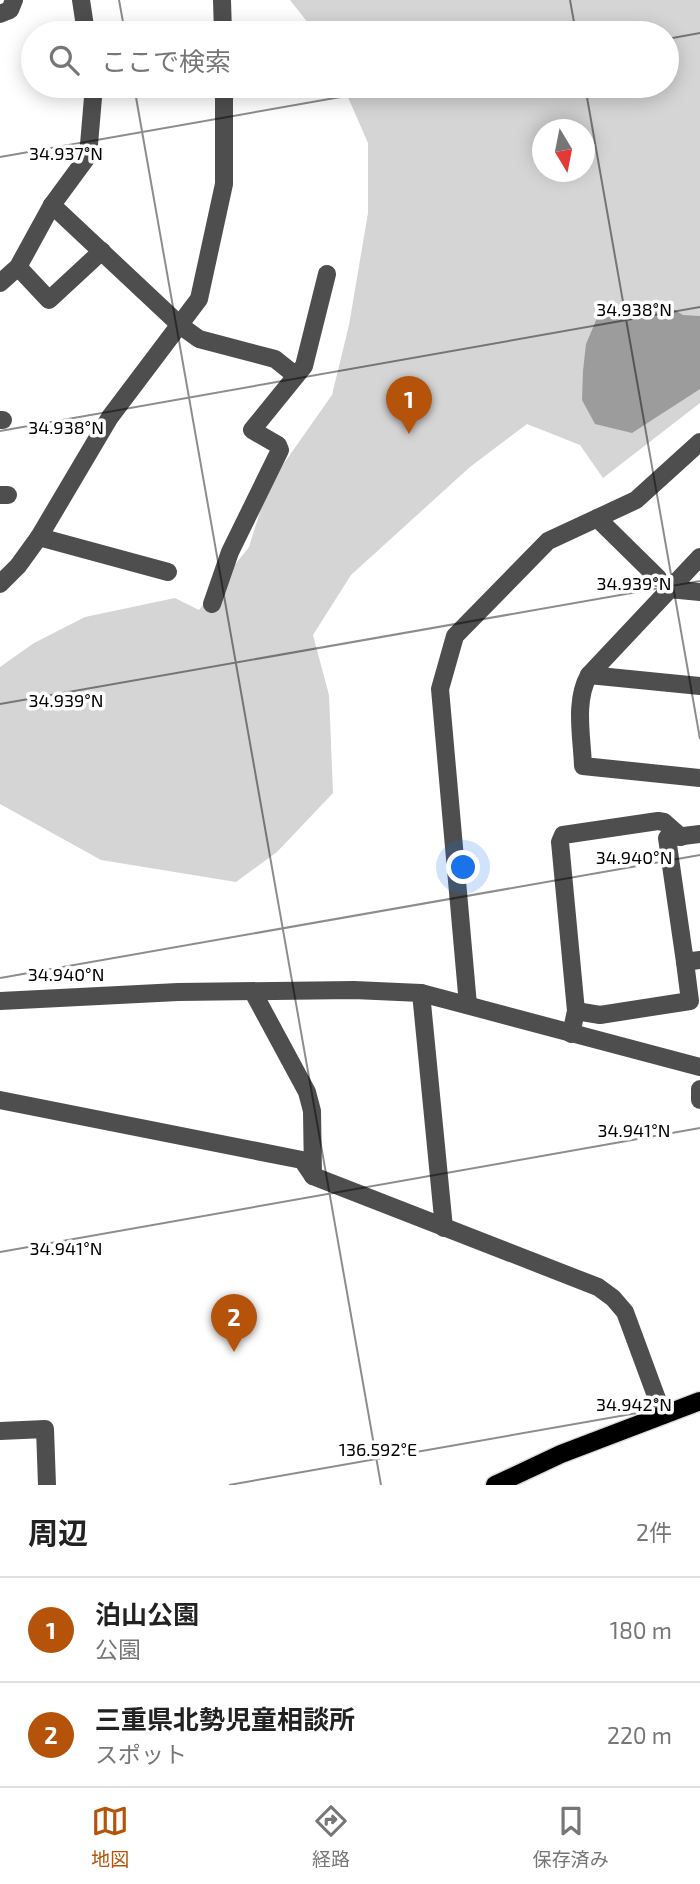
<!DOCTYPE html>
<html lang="ja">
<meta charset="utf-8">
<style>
body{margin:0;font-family:"Exo 2","Noto Sans JP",sans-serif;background:#f6f6f6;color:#222}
.compass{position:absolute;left:532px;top:119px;width:63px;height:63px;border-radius:50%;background:#fff;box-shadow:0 4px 18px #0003;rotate:170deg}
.you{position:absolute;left:464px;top:868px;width:24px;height:24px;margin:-18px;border:5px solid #fff;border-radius:50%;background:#1a73e8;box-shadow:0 0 0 10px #1a73e833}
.badge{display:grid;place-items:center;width:46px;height:46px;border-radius:50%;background:#b45309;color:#fff;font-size:23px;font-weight:700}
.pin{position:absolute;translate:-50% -58px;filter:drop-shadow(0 2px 4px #0008)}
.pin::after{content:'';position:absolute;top:37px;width:24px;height:21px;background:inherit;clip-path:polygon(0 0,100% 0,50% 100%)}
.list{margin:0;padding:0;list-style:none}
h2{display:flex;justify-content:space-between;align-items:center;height:91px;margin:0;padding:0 28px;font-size:30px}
h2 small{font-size:23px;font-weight:400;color:#767676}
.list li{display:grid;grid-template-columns:46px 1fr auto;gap:21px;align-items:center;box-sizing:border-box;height:105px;padding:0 28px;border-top:2px solid #e0e0e0}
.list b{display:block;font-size:26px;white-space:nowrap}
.list p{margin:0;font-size:23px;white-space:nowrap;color:#767676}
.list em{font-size:23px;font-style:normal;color:#767676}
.icon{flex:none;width:38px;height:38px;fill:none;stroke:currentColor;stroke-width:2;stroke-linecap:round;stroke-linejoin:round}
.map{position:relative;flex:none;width:700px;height:1485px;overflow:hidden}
.search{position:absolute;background:#fff;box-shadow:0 4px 18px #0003;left:21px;right:21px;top:21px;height:77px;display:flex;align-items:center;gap:18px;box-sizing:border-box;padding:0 24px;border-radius:38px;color:#767676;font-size:26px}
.sheet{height:301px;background:#fff}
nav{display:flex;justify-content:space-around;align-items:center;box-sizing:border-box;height:98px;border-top:2px solid #e0e0e0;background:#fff;font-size:19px;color:#767676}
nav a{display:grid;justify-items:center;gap:4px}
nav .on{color:#b45309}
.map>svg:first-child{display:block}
.green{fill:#d5d5d5;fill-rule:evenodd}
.water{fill:#9c9c9c}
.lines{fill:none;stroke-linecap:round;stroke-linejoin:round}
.major-casing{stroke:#dbdbdb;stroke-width:21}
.minor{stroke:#4e4e4e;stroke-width:18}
.major{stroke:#000;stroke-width:18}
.ticks{fill:none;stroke:#000;stroke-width:2;stroke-opacity:0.45}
.ticks-label{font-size:18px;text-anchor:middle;fill:#000;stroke:#fff;stroke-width:7;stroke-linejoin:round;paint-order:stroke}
</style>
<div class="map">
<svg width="700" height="1485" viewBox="0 0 700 1485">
<rect width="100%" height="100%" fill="#fff"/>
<path class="green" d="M 290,0 L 700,0 L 700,403 L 603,478 L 580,445 L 527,424 L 470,467 L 351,575 L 313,635 L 329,695 L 333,793 L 277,852 L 236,882 L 101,860 L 0,804 L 0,667 L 34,643 L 85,617 L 175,598 L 199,610 L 249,547 L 268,486 L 332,395 L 349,325 L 368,213 L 368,143 L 343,86 L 667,86 L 667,33 L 316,33 ZM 542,130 L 584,130 L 584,172 L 542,172 Z"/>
<polygon class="water" points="629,303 663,303 683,315 700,316 700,389 632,433 595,424 582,400 583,371 586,344 597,318"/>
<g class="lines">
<g class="major-casing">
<polyline id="major" points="495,1485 561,1454 700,1401"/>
</g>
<g class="minor">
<polyline points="81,0 86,33"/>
<polyline points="222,0 223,33"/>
<polyline points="0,14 10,10 14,0"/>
<polyline points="52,205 181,326 199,339 275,359 295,375"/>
<polyline points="18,267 49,300 102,251"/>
<polyline points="0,283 18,267 52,205 88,156 94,86"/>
<polyline points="0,420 3,420"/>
<polyline points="0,495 8,495"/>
<polyline points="597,518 658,578"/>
<polyline points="39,537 168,572"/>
<path d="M 700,557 L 589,675 C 574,701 582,737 583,766 L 700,778"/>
<polyline points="0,584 18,566 39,537 110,417 199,299 224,184 224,86"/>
<polyline points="669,589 700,592"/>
<polyline points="212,604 230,552 280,450 278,445 252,430 304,366 327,274"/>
<polyline points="589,675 700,686"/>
<polyline points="700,834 667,838 685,962 700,960"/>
<polyline points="253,992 307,1092 312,1111 313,1176"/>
<polyline points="421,993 444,1228"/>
<polyline points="0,1001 178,992 354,990 421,993 700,1067"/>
<polyline points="468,1005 440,689 455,636 548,541 636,500 700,442"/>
<polyline points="576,1011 600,1015 690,1001 685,962"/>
<polyline points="571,1034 576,1011 560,842 563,835 658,821 664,822 681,837"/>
<polyline points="700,1089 700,1100"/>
<polyline points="0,1100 302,1160 313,1176 598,1287 613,1298 625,1312 663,1415"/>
<polyline points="0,1431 45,1429 47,1485"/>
</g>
<use href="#major" class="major"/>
</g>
<path class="ticks" d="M 119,0 L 125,33M 570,0 L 576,33M 667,39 L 700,33M 134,86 L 381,1485M 585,86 L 700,739M 0,157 L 403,86M 0,431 L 700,307M 0,704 L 700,581M 0,978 L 700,855M 0,1252 L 700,1128M 229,1485 L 700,1402"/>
<g class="ticks-label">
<text x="66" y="160">34.937°N</text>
<text x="634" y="316">34.938°N</text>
<text x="66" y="434">34.938°N</text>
<text x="634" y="590">34.939°N</text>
<text x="66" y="707">34.939°N</text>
<text x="634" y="864">34.940°N</text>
<text x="66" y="981">34.940°N</text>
<text x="634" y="1137">34.941°N</text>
<text x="66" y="1255">34.941°N</text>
<text x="634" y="1411">34.942°N</text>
<text x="378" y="1456">136.592°E</text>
</g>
</svg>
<svg class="compass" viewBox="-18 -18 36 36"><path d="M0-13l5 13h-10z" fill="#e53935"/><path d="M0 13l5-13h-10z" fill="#767676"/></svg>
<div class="you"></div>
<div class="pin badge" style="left:409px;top:434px">1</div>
<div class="pin badge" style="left:234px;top:1352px">2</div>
<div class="search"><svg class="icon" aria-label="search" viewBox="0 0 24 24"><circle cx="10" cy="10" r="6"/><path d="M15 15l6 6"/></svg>ここで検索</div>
</div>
<section class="sheet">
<h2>周辺<small>2件</small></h2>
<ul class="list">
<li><span class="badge">1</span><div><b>泊山公園</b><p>公園</p></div><em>180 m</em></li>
<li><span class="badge">2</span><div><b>三重県北勢児童相談所</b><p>スポット</p></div><em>220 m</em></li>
</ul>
</section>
<nav>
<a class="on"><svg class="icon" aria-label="map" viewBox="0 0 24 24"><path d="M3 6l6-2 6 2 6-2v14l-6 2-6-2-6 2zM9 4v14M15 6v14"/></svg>地図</a>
<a><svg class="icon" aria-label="directions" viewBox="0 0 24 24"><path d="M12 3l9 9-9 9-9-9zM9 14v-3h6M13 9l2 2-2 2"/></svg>経路</a>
<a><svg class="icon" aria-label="saved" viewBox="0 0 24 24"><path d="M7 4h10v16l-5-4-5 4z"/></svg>保存済み</a>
</nav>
